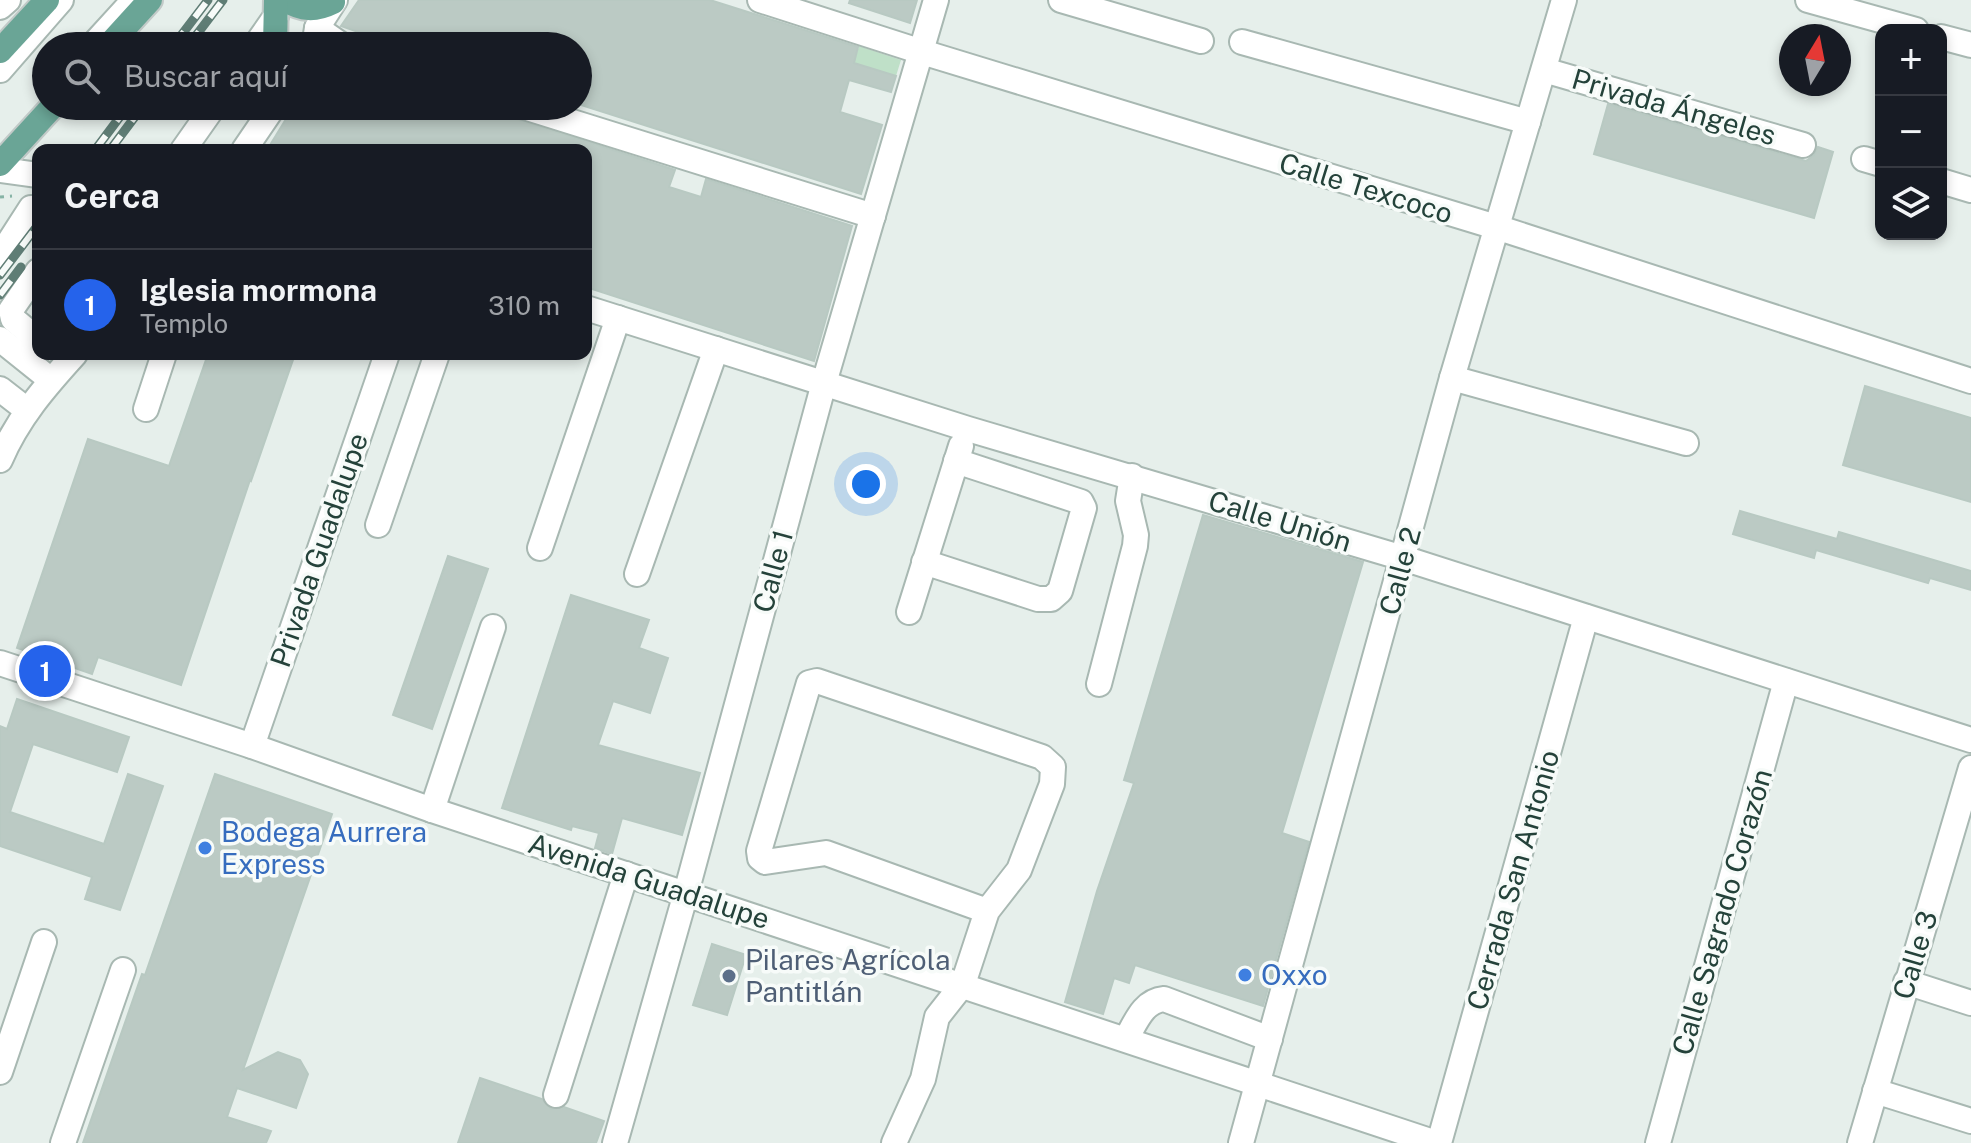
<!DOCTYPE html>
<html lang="es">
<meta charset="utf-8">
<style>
body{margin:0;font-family:"Public Sans",sans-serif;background:#20242c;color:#f1f3f6}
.controls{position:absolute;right:24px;top:24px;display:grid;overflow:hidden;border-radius:16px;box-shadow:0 4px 12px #0003}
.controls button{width:72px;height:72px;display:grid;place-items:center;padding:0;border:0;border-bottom:2px solid #363941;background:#171b24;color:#f1f3f6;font:40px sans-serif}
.compass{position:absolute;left:1779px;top:24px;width:72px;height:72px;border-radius:50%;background:#171b24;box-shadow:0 4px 12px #0003;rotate:10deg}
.you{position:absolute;left:866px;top:484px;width:28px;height:28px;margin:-20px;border:6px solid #fff;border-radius:50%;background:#1a73e8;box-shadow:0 0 0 12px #1a73e833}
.badge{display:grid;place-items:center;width:52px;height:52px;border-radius:50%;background:#2563eb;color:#fff;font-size:26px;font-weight:700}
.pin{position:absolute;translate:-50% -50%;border:4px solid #fff;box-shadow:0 2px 8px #0006}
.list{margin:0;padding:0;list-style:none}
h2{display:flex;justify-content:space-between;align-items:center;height:104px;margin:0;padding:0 32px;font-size:34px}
h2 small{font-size:26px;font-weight:400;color:#9ea1a6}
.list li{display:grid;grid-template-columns:52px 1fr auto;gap:24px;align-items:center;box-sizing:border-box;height:112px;padding:0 32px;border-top:2px solid #363941}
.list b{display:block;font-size:30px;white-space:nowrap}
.list p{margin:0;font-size:26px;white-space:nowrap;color:#9ea1a6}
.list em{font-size:26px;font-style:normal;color:#9ea1a6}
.icon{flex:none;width:44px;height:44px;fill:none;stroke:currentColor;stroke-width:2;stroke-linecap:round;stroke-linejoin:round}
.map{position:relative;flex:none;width:1971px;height:1143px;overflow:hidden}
.search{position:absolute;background:#171b24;box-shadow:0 4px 12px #0003;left:32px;top:32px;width:560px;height:88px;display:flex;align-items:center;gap:20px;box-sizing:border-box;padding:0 28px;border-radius:44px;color:#9ea1a6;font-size:30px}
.panel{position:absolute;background:#171b24;box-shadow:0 4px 12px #0003;left:32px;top:144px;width:560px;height:216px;border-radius:16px}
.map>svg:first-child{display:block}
.green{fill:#bfe0c8}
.building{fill:#bbcac4;stroke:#b8c9c2;stroke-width:2}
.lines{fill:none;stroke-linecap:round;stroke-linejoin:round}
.minor-casing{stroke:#a8b8b2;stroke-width:28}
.major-casing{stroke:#c2cac8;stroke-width:28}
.path{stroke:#86b3a5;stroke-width:3;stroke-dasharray:4 6;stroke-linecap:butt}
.minor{stroke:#fff;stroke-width:24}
.major{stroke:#6aa596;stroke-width:24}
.rail-casing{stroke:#5f7d75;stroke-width:9}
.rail{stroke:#f7fbf9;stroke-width:6;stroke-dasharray:18;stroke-linecap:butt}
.shop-dot{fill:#3f7fe0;stroke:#f7fbf9;stroke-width:3}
.service-dot{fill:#5c6f8a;stroke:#f7fbf9;stroke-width:3}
.labels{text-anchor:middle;stroke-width:7;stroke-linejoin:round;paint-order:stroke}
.street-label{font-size:28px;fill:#24423a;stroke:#f7fbf9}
.shop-label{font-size:28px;fill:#366cbe;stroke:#f7fbf9;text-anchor:start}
.service-label{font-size:28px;fill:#4e5e75;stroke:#f7fbf9;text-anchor:start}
</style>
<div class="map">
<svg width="1971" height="1143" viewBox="0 0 1971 1143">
<rect width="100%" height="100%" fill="#e6efeb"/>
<polygon class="green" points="859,46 901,60 896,76 854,63"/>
<g class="building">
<polygon points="359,0 710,0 858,47 854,63 896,76 891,92 849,80 840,112 882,125 861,194 578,104 578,46 398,46 341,26"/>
<polygon points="850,0 917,0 910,23 849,3"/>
<polygon points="1608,104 1799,159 1806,161 1814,155 1818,147 1833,152 1814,218 1594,154"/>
<polygon points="294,106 476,106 675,170 669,187 701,197 706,179 852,226 814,361 586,287 586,150 267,150"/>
<polygon points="208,354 295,354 251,481 250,480 181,685 98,657 92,674 17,648 88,439 169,466"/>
<polygon points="1865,386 1971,418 1971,502 1843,465"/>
<polygon points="1740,511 1837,539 1839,532 1971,571 1971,590 1930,578 1928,583 1816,550 1814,558 1733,534"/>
<polygon points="1203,515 1363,562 1282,833 1309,842 1263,1006 1135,965 1129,983 1114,978 1103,1014 1065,1002 1097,891 1134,783 1124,780"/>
<polygon points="448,556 488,569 432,729 393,715"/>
<polygon points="571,595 649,620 639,648 668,658 650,713 613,701 598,745 700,773 682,835 622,818 612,854 595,848 599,833 572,826 571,830 502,808"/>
<polygon points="17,699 129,737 117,772 33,744 10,812 104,844 128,774 163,786 120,910 85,899 92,877 0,846 0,726 7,729"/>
<polygon points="215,774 332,814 243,1070 278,1052 300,1060 308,1074 296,1108 237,1088 227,1117 271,1131 266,1143 83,1143 142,974 145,975"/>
<polygon points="712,944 746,955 727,1015 693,1005"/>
<polygon points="480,1078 542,1099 551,1109 564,1107 604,1121 596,1143 458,1143"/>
</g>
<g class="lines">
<g class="minor-casing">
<g id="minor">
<polyline points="760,0 922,52 1496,227 1971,381"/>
<polyline points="1061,0 1201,41"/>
<polyline points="1808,0 1916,30"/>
<polyline points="0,7 8,0"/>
<polyline points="317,28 343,46"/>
<polyline points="1941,37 1971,45"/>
<polyline points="1242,42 1528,122"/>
<polyline points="92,46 134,0"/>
<polyline points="255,46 276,16"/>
<polyline points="314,46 317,28 335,0"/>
<polyline points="0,70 61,0"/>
<polyline points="1544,70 1803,145"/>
<polyline points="521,106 873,216"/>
<polyline points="183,150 214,106"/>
<polyline points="244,150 274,106"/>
<polyline points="1864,159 1881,164"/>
<polyline points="0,170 38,175"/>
<polyline points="1941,181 1971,190"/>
<polyline points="0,256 31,208"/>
<polyline points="38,271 11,310 13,319 38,340"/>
<polyline points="586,308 968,429 1403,558 1971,740"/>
<polyline points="0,339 51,380"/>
<polyline points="1452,378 1686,443"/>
<polyline points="0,389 27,410"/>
<polyline points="146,409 164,354"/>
<path d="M 0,460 C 18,418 45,387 75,354"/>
<polyline points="378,525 437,354"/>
<polyline points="540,548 618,318"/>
<polyline points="924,562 1038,599 1051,599 1060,591 1084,508 1081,502 956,461"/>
<polyline points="637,574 716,349"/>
<polyline points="909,612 961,446"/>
<polyline points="0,663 252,746 432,810 1436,1143"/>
<polyline points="1099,684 1135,546 1136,535 1128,501 1132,476"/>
<polyline points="252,746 387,354"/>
<polyline points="432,810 493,627"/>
<polyline points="1906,982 1971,1003"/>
<path d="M 1126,1039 C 1136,1022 1143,1001 1164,999 L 1270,1039"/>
<polyline points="0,1072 44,942"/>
<polyline points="1875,1091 1971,1121"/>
<polyline points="556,1095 626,874"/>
<polyline points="63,1143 123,970"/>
<polyline points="615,1143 686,893 824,383 936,0"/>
<polyline points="894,1143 923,1079 937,1017 963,984 987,911 1019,870 1052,784 1053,767 1042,757 817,681 809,683 759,851 760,858 765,862 826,853 987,911"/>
<polyline points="1241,1143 1452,378 1564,0"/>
<polyline points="1439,1143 1586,617"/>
<polyline points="1658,1143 1786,681"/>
<polyline points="1860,1143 1971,768"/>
</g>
</g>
<g class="major-casing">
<g id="major">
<path d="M 285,0 C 302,10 315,11 333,2"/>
<polyline points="108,46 150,0"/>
<polyline points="275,46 276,0"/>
<polyline points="0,51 47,0"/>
<polyline points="273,107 273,106"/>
<polyline points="0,164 53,106"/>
</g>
</g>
<polyline class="path" points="0,197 12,196"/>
<use href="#minor" class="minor"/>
<use href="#major" class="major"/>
<g class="rail-casing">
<g id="rail">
<polyline points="173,46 208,0"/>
<polyline points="188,46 223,0"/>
<polyline points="95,150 128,106"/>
<polyline points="110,150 143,106"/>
<polyline points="0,275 38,225"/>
<polyline points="0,295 21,267"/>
</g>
</g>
<use href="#rail" class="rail"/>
</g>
<g class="shop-dot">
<circle cx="205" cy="848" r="8"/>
<circle cx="1245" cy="975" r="8"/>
</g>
<circle class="service-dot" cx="729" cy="976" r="8"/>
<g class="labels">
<g class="street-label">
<text transform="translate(1674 107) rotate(16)" y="10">Privada Ángeles</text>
<text transform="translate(1366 188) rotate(17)" y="10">Calle Texcoco</text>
<text transform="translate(1280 521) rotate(17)" y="10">Calle Unión</text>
<text transform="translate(319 550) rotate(-71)" y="10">Privada Guadalupe</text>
<text transform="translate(773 571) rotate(-75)" y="10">Calle 1</text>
<text transform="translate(1400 571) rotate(-75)" y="10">Calle 2</text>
<text transform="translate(1513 880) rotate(-74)" y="10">Cerrada San Antonio</text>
<text transform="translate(649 881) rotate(18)" y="10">Avenida Guadalupe</text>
<text transform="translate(1722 912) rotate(-74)" y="10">Calle Sagrado Corazón</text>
<text transform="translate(1915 955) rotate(-73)" y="10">Calle 3</text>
</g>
<g class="shop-label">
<text x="221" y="842">Bodega Aurrera<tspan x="221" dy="32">Express</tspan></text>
<text x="1261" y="985">Oxxo</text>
</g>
<g class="service-label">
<text x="745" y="970">Pilares Agrícola<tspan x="745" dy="32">Pantitlán</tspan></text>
</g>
</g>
</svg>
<div class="controls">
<button>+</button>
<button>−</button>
<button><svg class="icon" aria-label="layers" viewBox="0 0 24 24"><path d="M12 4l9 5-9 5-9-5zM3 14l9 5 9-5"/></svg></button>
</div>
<svg class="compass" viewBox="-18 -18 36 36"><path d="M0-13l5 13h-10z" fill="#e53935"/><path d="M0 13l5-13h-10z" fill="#9ea1a6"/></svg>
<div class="you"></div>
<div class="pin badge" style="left:45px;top:671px">1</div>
<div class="search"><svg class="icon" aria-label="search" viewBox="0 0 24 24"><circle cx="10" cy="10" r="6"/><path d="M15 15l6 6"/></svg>Buscar aquí</div>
<section class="panel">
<h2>Cerca<small></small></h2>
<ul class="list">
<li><span class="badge">1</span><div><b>Iglesia mormona</b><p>Templo</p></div><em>310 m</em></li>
</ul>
</section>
</div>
